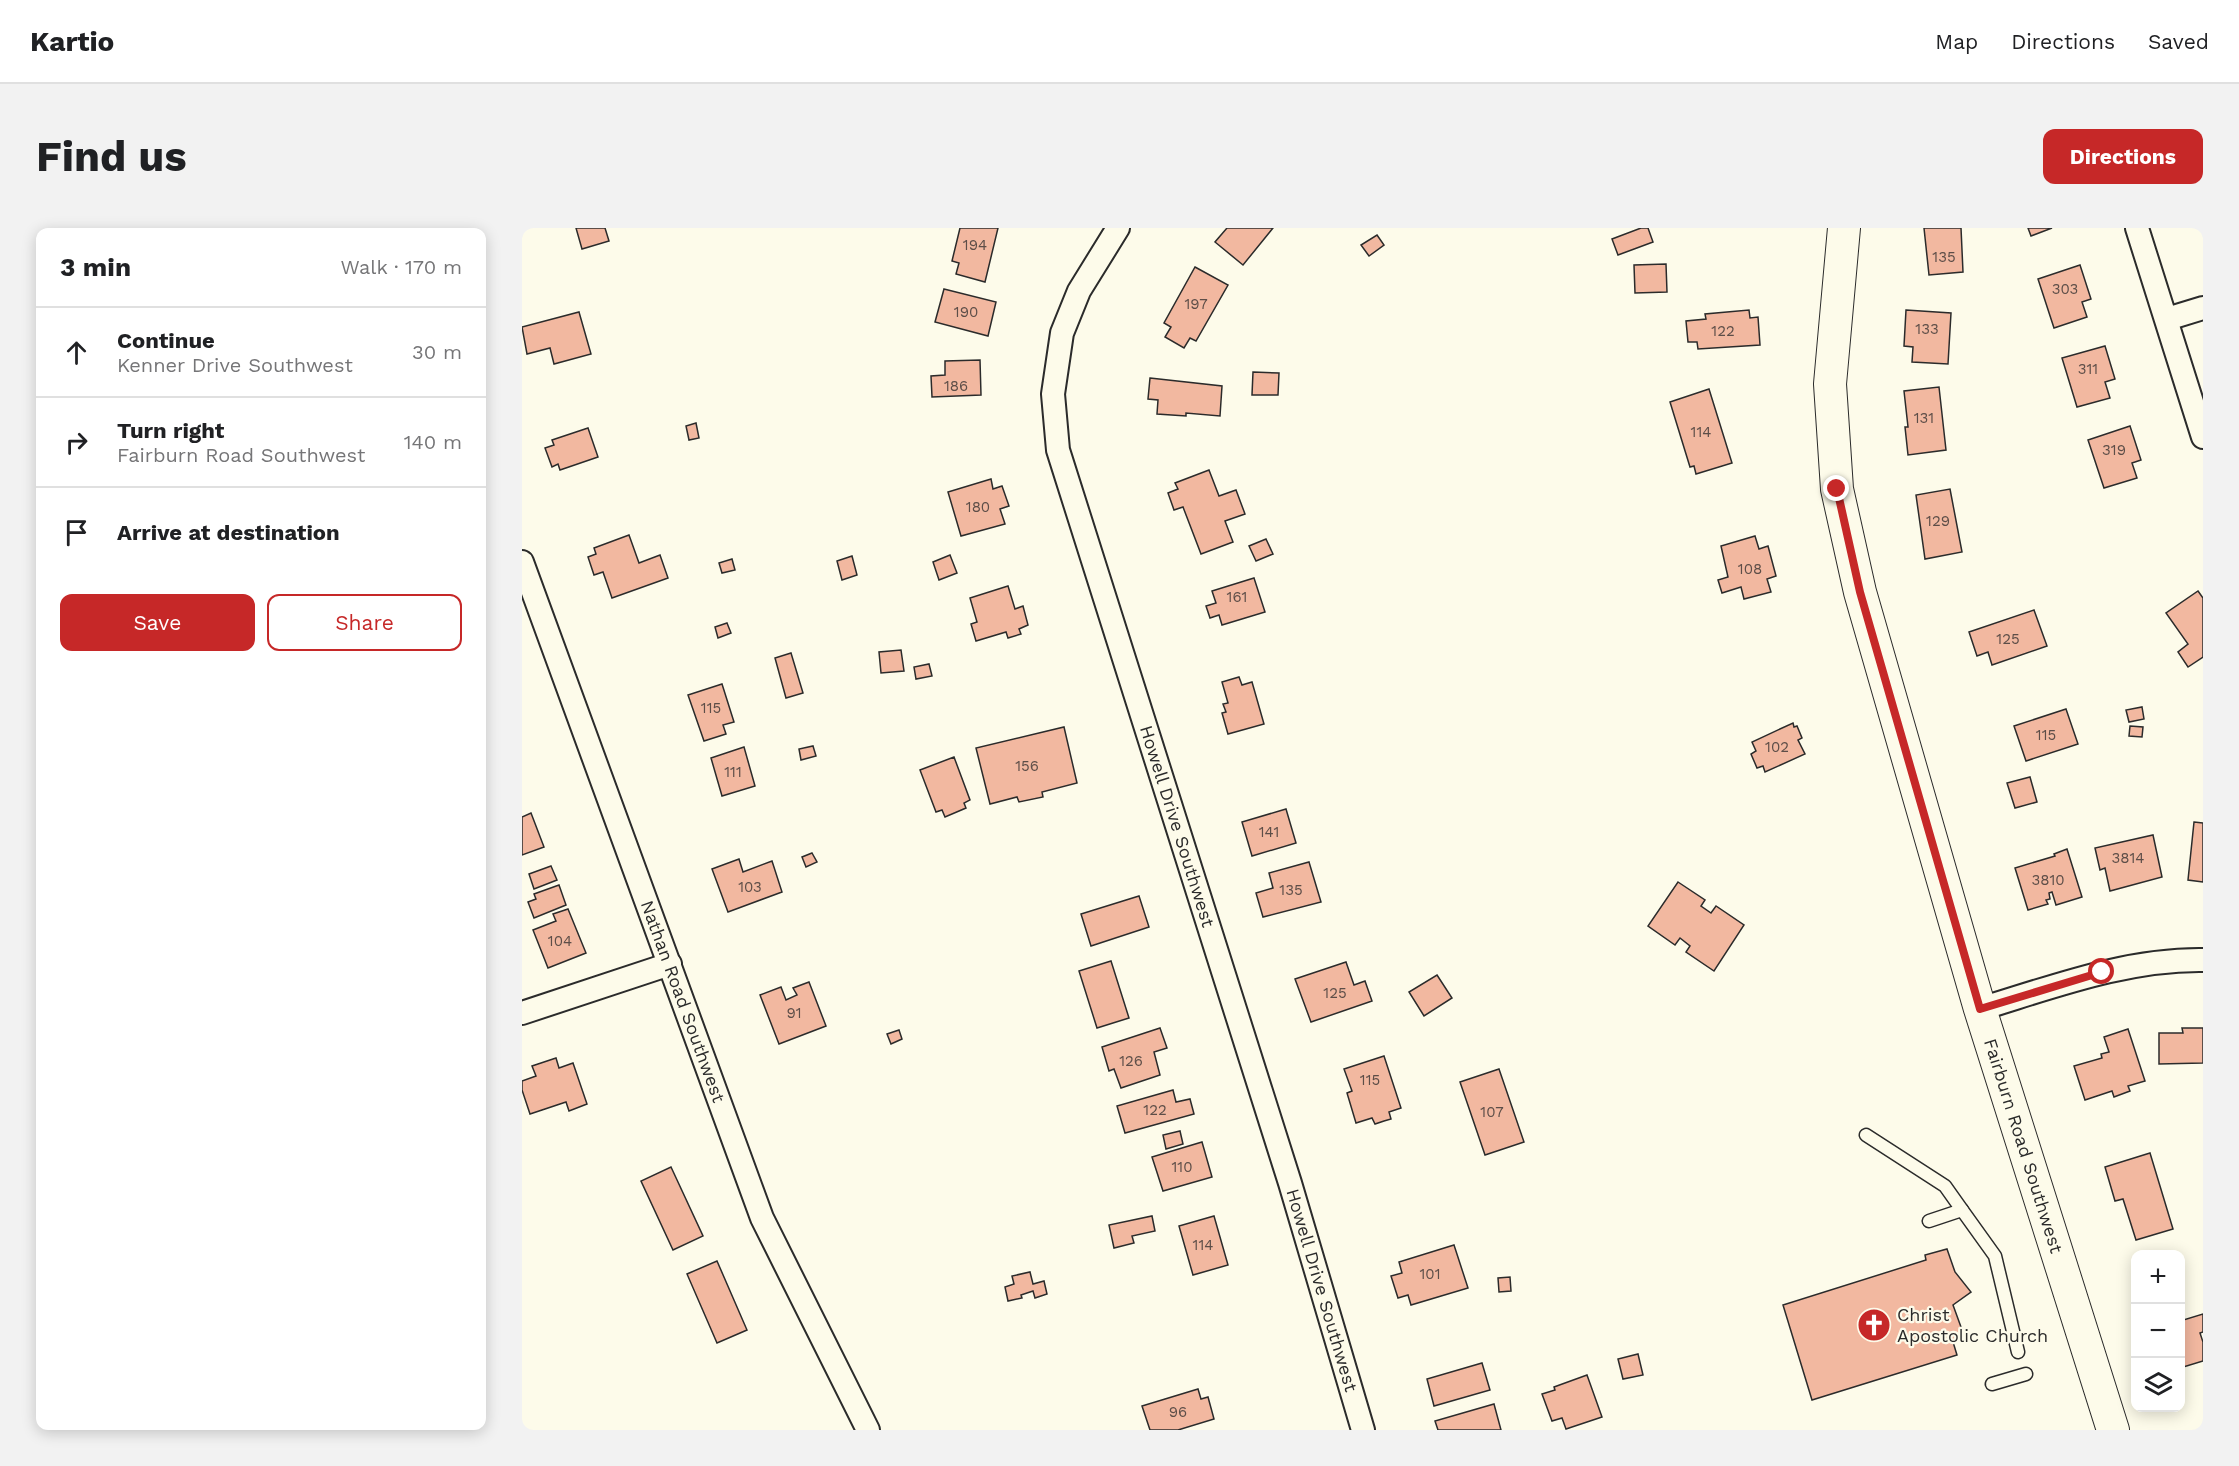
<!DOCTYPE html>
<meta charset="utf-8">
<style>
body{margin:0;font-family:"Work Sans",sans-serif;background:#f2f2f2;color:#202124}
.controls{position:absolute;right:18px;bottom:18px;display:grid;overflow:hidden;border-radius:12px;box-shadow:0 3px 15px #0003}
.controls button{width:54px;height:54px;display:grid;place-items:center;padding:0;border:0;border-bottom:2px solid #e0e0e0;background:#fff;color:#202124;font:30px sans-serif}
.stop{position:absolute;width:18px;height:18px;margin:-14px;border:4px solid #c62828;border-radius:50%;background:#fff}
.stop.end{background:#c62828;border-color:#fff;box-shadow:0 2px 6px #0008}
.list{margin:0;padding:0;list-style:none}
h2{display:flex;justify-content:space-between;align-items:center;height:78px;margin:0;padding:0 24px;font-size:26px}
h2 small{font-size:20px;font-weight:400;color:#757577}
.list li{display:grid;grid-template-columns:39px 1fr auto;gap:18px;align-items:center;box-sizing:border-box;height:90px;padding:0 24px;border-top:2px solid #e0e0e0}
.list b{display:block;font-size:22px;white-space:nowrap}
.list p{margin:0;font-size:20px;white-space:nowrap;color:#757577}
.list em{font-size:20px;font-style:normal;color:#757577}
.actions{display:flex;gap:12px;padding:18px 24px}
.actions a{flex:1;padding:14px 0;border:2px solid #c62828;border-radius:12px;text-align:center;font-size:21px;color:#c62828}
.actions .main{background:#c62828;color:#fff}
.icon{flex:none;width:33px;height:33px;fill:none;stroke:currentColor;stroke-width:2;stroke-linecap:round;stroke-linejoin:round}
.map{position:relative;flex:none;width:1681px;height:1202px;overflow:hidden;border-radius:12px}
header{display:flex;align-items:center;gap:36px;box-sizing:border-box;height:84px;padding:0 30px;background:#fff;border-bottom:2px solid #e0e0e0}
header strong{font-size:28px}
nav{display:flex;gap:33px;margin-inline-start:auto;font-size:21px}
.intro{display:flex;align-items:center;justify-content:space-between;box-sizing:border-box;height:144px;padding:0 36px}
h1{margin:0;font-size:42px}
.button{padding:15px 27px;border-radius:12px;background:#c62828;color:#fff;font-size:21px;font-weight:700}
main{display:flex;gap:36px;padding:0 36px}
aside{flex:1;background:#fff;border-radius:12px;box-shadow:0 3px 15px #0003}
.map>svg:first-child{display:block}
.building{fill:#f2b8a0;stroke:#2b2b2b;stroke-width:1.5}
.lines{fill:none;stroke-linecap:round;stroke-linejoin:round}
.lane-casing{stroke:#2b2b2b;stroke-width:15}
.street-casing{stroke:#2b2b2b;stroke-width:26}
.secondary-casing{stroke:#2b2b2b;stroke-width:34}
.lane{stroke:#fdfbea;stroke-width:12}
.street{stroke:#fdfbea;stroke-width:22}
.secondary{stroke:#fdfbea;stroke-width:32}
.route{stroke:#c62828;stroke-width:8}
.labels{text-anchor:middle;stroke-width:4.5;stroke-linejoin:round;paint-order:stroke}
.number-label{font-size:15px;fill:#5d4e48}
.street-label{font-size:18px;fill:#2b2b2b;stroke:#fdfbea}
.poi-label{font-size:18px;fill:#2b2b2b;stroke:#fdfbea;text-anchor:start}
</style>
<header>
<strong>Kartio</strong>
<nav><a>Map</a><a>Directions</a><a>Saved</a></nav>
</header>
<div class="intro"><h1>Find us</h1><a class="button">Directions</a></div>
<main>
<aside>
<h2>3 min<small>Walk · 170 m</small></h2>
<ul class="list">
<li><svg class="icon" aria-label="ahead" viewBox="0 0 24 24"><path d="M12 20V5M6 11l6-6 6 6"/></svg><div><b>Continue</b><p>Kenner Drive Southwest</p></div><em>30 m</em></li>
<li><svg class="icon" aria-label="right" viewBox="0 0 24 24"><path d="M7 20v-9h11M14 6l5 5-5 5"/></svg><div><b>Turn right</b><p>Fairburn Road Southwest</p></div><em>140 m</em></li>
<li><svg class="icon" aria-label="arrive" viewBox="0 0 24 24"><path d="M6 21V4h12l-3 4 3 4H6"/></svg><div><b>Arrive at destination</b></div></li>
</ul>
<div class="actions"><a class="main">Save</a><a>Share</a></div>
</aside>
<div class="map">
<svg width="1681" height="1202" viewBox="0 0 1681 1202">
<rect width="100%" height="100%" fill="#fdfbea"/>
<g class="building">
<polygon points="54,0 83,0 87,13 60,21"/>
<polygon points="438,0 476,0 463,54 434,46 437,35 430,33"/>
<polygon points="705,0 751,0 721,37 693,14"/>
<polygon points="1119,0 1126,0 1131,14 1096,27 1090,11"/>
<polygon points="1402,0 1439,0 1441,44 1407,47"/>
<polygon points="1506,0 1530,0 1509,8"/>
<polygon points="855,7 862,17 847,28 839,17"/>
<polygon points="1144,36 1145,64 1113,65 1112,37"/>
<polygon points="1558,37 1569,71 1560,74 1565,89 1532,100 1516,51"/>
<polygon points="673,39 706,57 674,113 668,110 662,120 643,109 649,99 642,95"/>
<polygon points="422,61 474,74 466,108 413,94"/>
<polygon points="1227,82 1228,90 1236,89 1238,117 1176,121 1175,114 1166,114 1164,93 1184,91 1183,86"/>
<polygon points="1384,82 1429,85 1426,136 1390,134 1391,119 1382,118"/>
<polygon points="57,84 69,126 32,136 28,120 5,126 0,99"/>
<polygon points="1583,118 1593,151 1583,154 1588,170 1555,179 1540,130"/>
<polygon points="458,132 459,167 410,169 409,148 423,147 423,133"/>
<polygon points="731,144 757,145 756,167 730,167"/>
<polygon points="628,150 700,158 698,188 664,185 664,188 635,186 636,172 626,171"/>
<polygon points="1417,159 1424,222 1386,227 1383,199 1386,199 1382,163"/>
<polygon points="1187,161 1210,235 1174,246 1172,238 1168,239 1148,174"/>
<polygon points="174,195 177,210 167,212 164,198"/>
<polygon points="1608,198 1619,232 1610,235 1615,250 1582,260 1566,212"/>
<polygon points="66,200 76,229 38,242 36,236 30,239 23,220 32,217 30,212"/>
<polygon points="687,242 697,268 714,262 723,286 703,293 711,314 679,326 661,279 652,282 646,265 656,261 653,255"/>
<polygon points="469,251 471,261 480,258 487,278 478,281 483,296 439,308 426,264"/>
<polygon points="1428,261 1440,324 1403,331 1394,267"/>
<polygon points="107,307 117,335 138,327 146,350 90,370 81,344 72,347 66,329 74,326 72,320"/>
<polygon points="1233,308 1237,321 1246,318 1254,348 1245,351 1249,364 1222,371 1219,359 1200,365 1196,352 1206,349 1199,318"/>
<polygon points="744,311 751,326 734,333 727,318"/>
<polygon points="428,327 435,345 417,352 411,334"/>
<polygon points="330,328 335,347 320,352 315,333"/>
<polygon points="210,331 213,342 200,345 197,335"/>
<polygon points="732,350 743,384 700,397 697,387 688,390 684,378 694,375 690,363"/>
<polygon points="486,358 493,381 501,378 506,397 497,401 499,406 486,410 484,404 454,413 449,396 455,394 448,370"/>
<polygon points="1676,363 1681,370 1681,429 1666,439 1656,424 1666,416 1644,385"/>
<polygon points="1512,382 1525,418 1470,437 1466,424 1455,428 1447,404"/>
<polygon points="205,395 209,405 196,410 193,399"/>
<polygon points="379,422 382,443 359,445 357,424"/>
<polygon points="269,425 281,465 264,470 253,430"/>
<polygon points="407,436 410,448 394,451 392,439"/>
<polygon points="717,449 720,457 730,454 742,496 706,506 700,485 704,484 701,476 706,475 700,454"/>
<polygon points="200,456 212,494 201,497 204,506 182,513 166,467"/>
<polygon points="1620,479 1622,491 1607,494 1604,482"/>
<polygon points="1544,481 1556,516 1504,533 1492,498"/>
<polygon points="1271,495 1272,499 1275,498 1280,510 1276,512 1283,526 1243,544 1241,538 1235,540 1229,526 1234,523 1230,514"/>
<polygon points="1608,498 1621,499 1620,509 1607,508"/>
<polygon points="542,499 555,555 520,564 521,569 497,574 495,569 468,576 454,520"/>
<polygon points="291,518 294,528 279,532 277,521"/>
<polygon points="222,519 233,558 200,568 189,530"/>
<polygon points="432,529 448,572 442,575 444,580 423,589 420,582 414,584 398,542"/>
<polygon points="1508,549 1515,574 1493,580 1485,555"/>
<polygon points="764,581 774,615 730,628 720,594"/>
<polygon points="9,585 22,619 0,627 0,589"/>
<polygon points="1672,594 1681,595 1681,654 1666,652"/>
<polygon points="1631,607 1640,649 1588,663 1583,640 1578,642 1573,620"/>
<polygon points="1545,621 1560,669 1534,677 1530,664 1527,665 1528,671 1524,672 1526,676 1506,682 1493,640 1533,628 1532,626"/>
<polygon points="290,625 295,634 284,639 280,629"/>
<polygon points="217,631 221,644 250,633 260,664 206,684 190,641"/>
<polygon points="787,634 799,674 741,689 734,665 751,660 747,645"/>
<polygon points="29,638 35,652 12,661 7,646"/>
<polygon points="1156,654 1183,672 1179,678 1189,685 1194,678 1222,697 1192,743 1164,724 1168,718 1158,710 1153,717 1126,698"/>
<polygon points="37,657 44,677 12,690 6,674 14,671 12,666"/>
<polygon points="617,668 627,699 569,718 559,686"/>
<polygon points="46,681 64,725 26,740 11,702 34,693 31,686"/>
<polygon points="589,733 607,790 575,800 557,743"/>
<polygon points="824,734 832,757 843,753 850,773 789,794 773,751"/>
<polygon points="915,747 930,770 902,788 887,764"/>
<polygon points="287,754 304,798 257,816 238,767 259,759 264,772 275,767 271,760"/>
<polygon points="638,800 645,820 632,824 638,847 599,860 592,841 587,843 580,819"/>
<polygon points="1660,800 1681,800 1681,835 1637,836 1637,805 1661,805"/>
<polygon points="1606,801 1623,853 1606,858 1608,863 1592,869 1590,863 1563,872 1552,838 1580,830 1579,826 1587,824 1582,809"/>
<polygon points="377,802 380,811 369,816 365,806"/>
<polygon points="862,828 879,880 867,884 869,891 862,893 853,896 850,890 834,895 825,865 830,863 822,841"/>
<polygon points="34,830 37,840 51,835 65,876 47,883 44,874 8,886 0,862 0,853 14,848 10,838"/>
<polygon points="977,841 1002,914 963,927 938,854"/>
<polygon points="651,862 654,874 668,871 672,886 603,905 595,878"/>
<polygon points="658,903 661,916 644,921 641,907"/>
<polygon points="680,914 690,949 641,963 630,929"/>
<polygon points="1628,925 1651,1001 1614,1012 1601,971 1593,973 1583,939"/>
<polygon points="149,939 181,1008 151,1022 119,953"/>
<polygon points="630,988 633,1003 610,1008 612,1015 592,1020 587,997"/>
<polygon points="692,988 706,1037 671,1047 657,998"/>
<polygon points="932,1017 946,1060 889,1077 886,1067 876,1070 869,1048 880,1045 877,1034"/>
<polygon points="1425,1021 1433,1044 1449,1064 1431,1077 1443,1110 1431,1114 1435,1127 1290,1172 1261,1077 1404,1032 1403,1027"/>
<polygon points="195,1033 225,1102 195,1115 165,1046"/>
<polygon points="508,1044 511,1056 522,1053 525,1066 513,1070 511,1063 499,1067 500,1070 486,1073 483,1059 492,1056 490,1048"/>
<polygon points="988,1049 989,1063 977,1064 976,1050"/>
<polygon points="1681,1086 1681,1104 1678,1105 1681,1114 1681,1133 1658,1140 1658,1093"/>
<polygon points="1116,1126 1121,1147 1101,1151 1096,1131"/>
<polygon points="960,1135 968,1162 912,1178 905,1151"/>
<polygon points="1065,1147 1080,1189 1044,1201 1040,1190 1030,1193 1020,1166 1033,1162 1032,1159"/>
<polygon points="676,1161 679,1171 686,1169 692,1191 656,1202 628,1202 620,1178"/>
<polygon points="972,1176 979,1202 916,1202 913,1193"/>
</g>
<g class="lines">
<g class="lane-casing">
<g id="lane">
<polyline points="1344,907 1423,958 1440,982 1473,1028 1496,1124"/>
<polyline points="1407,993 1440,982"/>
<polyline points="1470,1156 1504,1146"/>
</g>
</g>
<g class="street-casing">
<g id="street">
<path id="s1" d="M 596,0 L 557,63 L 540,105 L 531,166 L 536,222 L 768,955 L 841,1202"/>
<polyline points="1615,0 1681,209"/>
<polyline points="1645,91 1681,80"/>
<path id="s2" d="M 0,334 L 240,990 L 346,1202"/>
<path d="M 1458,781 C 1531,759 1604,731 1681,732"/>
<polyline points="0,785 148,736"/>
</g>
</g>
<g class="secondary-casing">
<g id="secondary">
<path id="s3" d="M 1322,0 L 1308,156 L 1315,261 L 1338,364 L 1458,781 L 1591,1202"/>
</g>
</g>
<use href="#lane" class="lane"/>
<use href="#street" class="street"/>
<use href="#secondary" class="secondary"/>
</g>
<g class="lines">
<polyline class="route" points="1315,261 1338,364 1458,781 1580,744"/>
</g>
<defs>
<g id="church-disc" transform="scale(1.725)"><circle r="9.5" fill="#c62828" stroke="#fdfbea"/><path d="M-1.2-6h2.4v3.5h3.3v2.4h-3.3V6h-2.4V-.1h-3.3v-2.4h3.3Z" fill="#fff"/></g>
</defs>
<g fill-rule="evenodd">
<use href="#church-disc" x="1352" y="1097"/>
</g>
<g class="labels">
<g class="number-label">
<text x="453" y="22">194</text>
<text x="1422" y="34">135</text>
<text x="1543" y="66">303</text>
<text x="674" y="81">197</text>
<text x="444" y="89">190</text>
<text x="1405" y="106">133</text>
<text x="1201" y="108">122</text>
<text x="1566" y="146">311</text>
<text x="434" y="163">186</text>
<text x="1402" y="195">131</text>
<text x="1179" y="209">114</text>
<text x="1592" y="227">319</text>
<text x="456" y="284">180</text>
<text x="1416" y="298">129</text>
<text x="1228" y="346">108</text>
<text x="715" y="374">161</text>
<text x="1486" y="416">125</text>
<text x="189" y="485">115</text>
<text x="1524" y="512">115</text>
<text x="1255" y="524">102</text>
<text x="505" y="543">156</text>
<text x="211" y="549">111</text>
<text x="747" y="609">141</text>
<text x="1606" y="635">3814</text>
<text x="1526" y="657">3810</text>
<text x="228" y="664">103</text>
<text x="769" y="667">135</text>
<text x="38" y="718">104</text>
<text x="813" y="770">125</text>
<text x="272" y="790">91</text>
<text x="609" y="838">126</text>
<text x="848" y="857">115</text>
<text x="633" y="887">122</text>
<text x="970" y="889">107</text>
<text x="660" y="944">110</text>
<text x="681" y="1022">114</text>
<text x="908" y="1051">101</text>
<text x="656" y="1189">96</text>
</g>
<g class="street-label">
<text dy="6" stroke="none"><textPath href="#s1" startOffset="632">Howell Drive Southwest</textPath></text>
<text dy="6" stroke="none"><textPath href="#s2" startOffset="468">Nathan Road Southwest</textPath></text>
<text dy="6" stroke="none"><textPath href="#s3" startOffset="945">Fairburn Road Southwest</textPath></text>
<text dy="6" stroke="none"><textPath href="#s1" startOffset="1118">Howell Drive Southwest</textPath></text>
</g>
<g class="poi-label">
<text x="1375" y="1093">Christ<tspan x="1375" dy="21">Apostolic Church</tspan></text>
</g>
</g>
</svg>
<div class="controls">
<button>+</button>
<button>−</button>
<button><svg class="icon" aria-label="layers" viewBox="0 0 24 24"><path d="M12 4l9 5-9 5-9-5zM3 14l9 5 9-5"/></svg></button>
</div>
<div class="stop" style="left:1580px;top:744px"></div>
<div class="stop end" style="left:1315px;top:261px"></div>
</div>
</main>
